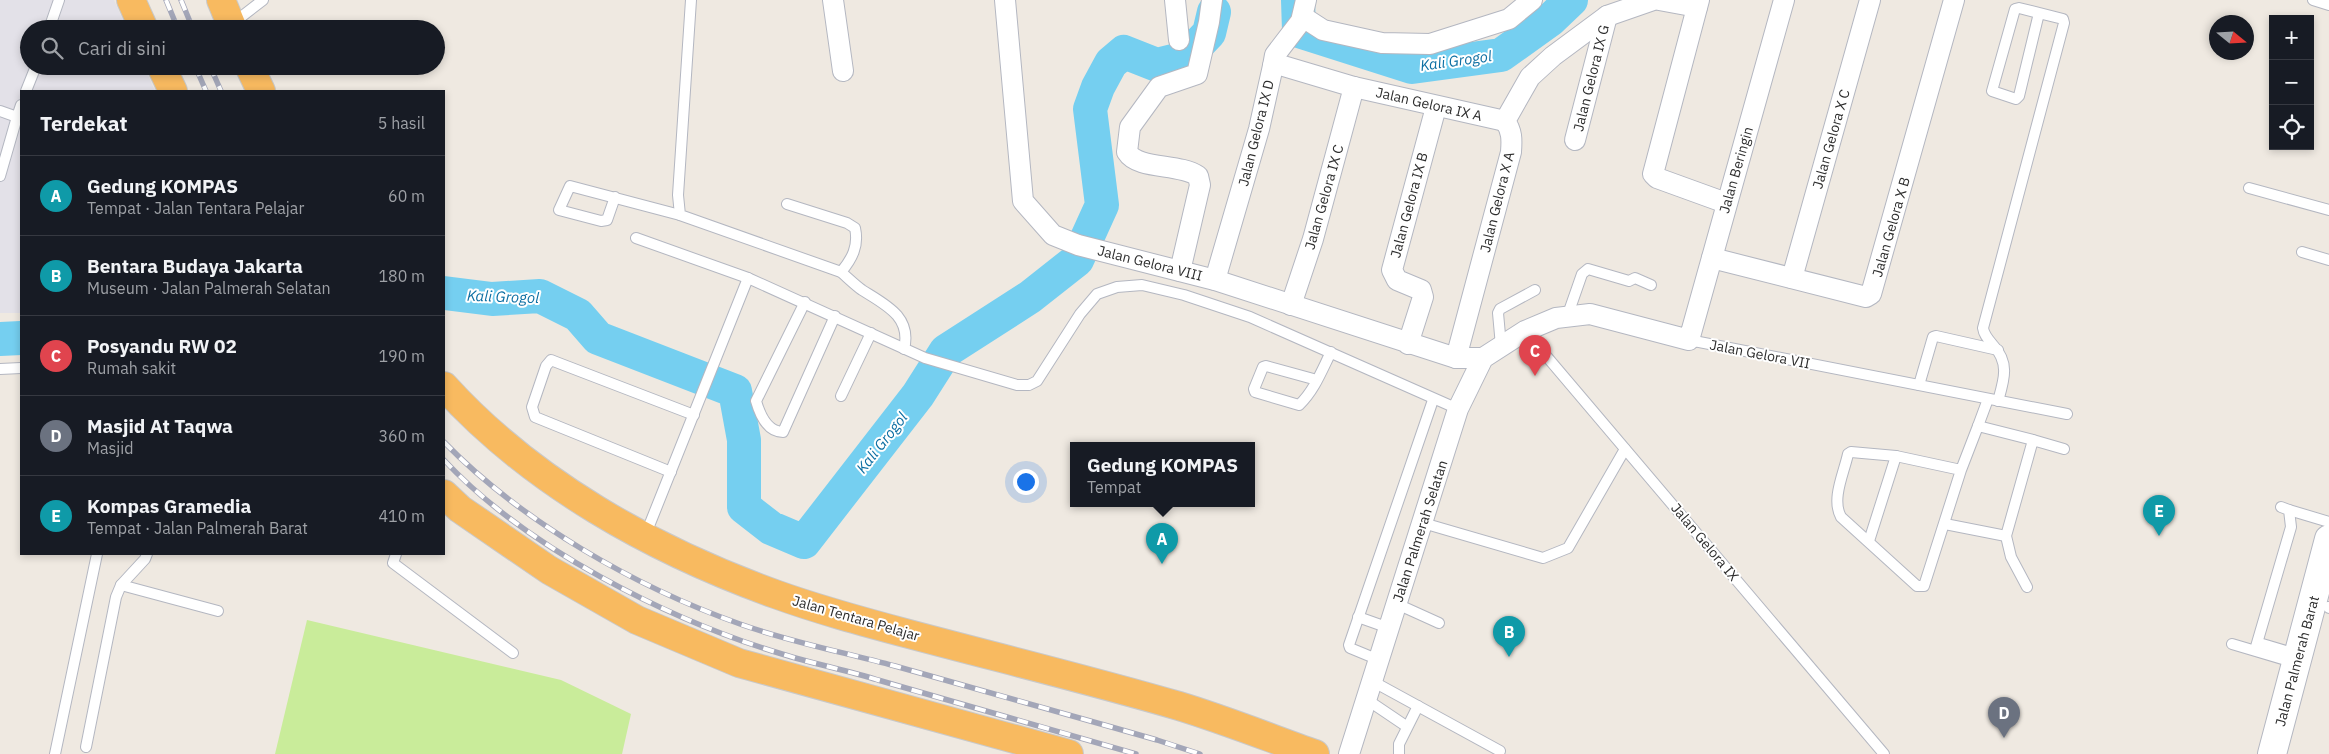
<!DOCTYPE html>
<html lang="id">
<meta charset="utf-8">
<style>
body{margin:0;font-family:"IBM Plex Sans",sans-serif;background:#20242c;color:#f1f3f6}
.controls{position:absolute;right:15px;top:15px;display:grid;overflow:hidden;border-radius:0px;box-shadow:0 2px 8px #0003}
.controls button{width:45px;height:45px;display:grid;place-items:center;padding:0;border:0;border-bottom:1px solid #363941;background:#171b24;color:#f1f3f6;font:25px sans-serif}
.compass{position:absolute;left:2209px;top:15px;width:45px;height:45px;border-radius:50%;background:#171b24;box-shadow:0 2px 8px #0003;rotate:108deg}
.you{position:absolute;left:1025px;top:481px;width:18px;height:18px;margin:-12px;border:4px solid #fff;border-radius:50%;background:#1a73e8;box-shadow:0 0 0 8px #1a73e833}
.badge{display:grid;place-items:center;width:32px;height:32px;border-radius:50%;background:#b45309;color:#fff;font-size:16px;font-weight:700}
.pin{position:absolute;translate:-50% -41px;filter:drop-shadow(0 1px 2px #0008)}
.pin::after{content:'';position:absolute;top:26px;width:18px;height:15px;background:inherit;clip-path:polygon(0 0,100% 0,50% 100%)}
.popup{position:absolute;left:1070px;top:442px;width:185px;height:65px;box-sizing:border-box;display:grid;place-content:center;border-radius:0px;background:#171b24;filter:drop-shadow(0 1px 4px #0005);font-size:16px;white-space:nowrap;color:#9ea1a6}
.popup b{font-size:19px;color:#f1f3f6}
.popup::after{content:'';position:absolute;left:50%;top:100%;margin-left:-10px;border:10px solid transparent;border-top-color:#171b24}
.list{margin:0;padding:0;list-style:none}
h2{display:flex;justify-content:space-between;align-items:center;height:65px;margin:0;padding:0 20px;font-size:21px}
h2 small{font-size:16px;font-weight:400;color:#9ea1a6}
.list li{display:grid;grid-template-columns:32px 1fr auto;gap:15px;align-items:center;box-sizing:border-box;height:80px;padding:0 20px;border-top:1px solid #363941}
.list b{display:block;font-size:19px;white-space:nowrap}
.list p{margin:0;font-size:16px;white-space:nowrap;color:#9ea1a6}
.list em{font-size:16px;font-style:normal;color:#9ea1a6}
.icon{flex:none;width:28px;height:28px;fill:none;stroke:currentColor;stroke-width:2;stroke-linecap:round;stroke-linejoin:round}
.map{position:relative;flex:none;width:2329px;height:754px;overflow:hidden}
.search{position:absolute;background:#171b24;box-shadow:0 2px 8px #0003;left:20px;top:20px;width:425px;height:55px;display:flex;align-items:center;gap:12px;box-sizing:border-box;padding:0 18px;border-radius:28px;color:#9ea1a6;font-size:19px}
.panel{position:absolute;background:#171b24;box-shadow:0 2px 8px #0003;left:20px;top:90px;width:425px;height:465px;border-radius:0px}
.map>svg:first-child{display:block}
.industrial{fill:#e3e1e8}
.pitch{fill:#c9ec9a}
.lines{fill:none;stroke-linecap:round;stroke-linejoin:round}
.river{stroke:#75cff0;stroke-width:34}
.service-casing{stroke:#b4b7c1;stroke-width:12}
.minor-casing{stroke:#b4b7c1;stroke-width:22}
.secondary-casing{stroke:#b4b7c1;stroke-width:30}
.trunk-casing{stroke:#c9c9c9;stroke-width:30}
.service{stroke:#fff;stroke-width:10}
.minor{stroke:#fff;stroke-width:20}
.secondary{stroke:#fff;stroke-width:28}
.trunk{stroke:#f8ba60;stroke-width:28}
.rail-casing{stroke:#a3a6b8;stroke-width:5.5}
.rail{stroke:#fff;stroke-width:4;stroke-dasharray:11;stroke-linecap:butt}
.labels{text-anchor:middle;stroke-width:4;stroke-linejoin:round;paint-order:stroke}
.street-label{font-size:14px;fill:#2e2e2e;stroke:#fff}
.water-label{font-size:15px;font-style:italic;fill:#0d6fa3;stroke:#fff}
</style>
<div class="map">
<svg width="2329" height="754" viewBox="0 0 2329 754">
<rect width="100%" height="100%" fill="#efe9e1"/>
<polygon class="industrial" points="0,0 114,0 127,29 29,29 29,66 144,66 155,91 21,91 21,313 0,313"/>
<polygon class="pitch" points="307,620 561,680 631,714 622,754 275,754"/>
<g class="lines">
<g class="river">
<polyline points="1298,0 1299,31 1412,67 1501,55 1550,20 1571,0"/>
<polyline points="444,293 492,299 540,296 578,315 598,338 735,391 744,440 744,507 771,528 804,542 918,395 946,351 1030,297 1077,260 1102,205 1090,109 1098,87 1111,63 1124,52 1157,65 1185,58 1209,33 1214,12"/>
<polyline points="0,339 21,338"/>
</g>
<g class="service-casing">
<g id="service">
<path d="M 691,0 L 678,195 L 680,215 L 841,272 C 848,278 855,285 862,290 C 886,305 912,317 904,349"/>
<polyline points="2313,0 2329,5"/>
<polyline points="232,24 263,0"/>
<polyline points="49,29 59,0"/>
<polyline points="26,91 36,66"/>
<polyline points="0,111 17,117 21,105"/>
<polyline points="0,176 17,117"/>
<polyline points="2249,188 2329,210"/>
<polyline points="615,197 607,220 601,221 559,210 570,186 680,215"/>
<path d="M 787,204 L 847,223 L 855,228 C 859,246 852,259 841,272"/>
<polyline points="636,238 748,278 925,358 1017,385 1029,385 1037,381 1080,314 1097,294 1117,287 1142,285 1184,295 1250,317 1458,409"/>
<polyline points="2302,252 2329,260"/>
<path d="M 805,302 L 756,401 C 760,415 767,432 783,432 L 835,316"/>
<polyline points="1567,317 1582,274 1588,269 1629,281 1635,278 1651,285"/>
<polyline points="1525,331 1884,754"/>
<polyline points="1689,340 2067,414"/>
<polyline points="1501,346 1498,313 1500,309 1535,290"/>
<polyline points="0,369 21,368"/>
<path d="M 1317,380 L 1266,366 L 1263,367 L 1254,389 L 1255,392 L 1299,405 C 1314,391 1322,370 1331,352"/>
<polyline points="1919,385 1933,337 1936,336 1998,350"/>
<polyline points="841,396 871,333"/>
<path d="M 1998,401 C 2004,380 2010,363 1993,345 C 1988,339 1984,335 1983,328 L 2064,23 L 2063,19 L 2019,8 L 2015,9 L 1992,91 L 2016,99 L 2019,96 L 2039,13"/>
<polyline points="1978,426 1988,399"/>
<path d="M 1961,470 L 1896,456 L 1851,452 L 1848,454 C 1844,473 1831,499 1841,517 L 1917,586 L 1924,586 L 1961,470 L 1978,426 L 2033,440"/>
<polyline points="671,472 535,417 532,407 546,366 551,360 556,362 694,415"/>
<polyline points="2289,510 2329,522"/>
<polyline points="1423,523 1543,558 1568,548 1625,449"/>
<polyline points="1945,524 2006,536"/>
<polyline points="645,536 748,278"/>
<polyline points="1869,541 1896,456"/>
<polyline points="396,554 393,563 513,653"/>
<polyline points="121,585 218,611"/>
<polyline points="2027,587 2011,557 2006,536 2033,440 2064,449"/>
<polyline points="1397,604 1439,623"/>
<polyline points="2328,607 2329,608"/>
<polyline points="1358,617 1389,628"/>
<polyline points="2259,643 2296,654"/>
<polyline points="2232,644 2296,663"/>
<polyline points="2255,650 2291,527 2289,510 2281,507"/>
<polyline points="1379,660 1350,648 1349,645 1433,400"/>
<polyline points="1372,681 1500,751"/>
<polyline points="1366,699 1406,726"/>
<polyline points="86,747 116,597 121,585 145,559 147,554"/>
<polyline points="55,754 97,554"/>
<polyline points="1399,754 1399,744 1418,706"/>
</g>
</g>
<g class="minor-casing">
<g id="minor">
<polyline points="833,0 843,71"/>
<polyline points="1005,0 1023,201 1053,235 1078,245 1215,280 1456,358 1483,358"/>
<polyline points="1175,0 1179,40"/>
<polyline points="1659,0 1697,7"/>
<polyline points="1699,0 1653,174 1657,178 1726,203"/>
<polyline points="1303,17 1323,30 1382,43 1430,44 1509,19 1532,0"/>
<polyline points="1273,66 1275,55 1301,21 1306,0"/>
<polyline points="1575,140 1607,16"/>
<polyline points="1712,258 1866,297 1871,294 1954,0"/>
<path d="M 1180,271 L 1200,185 L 1198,176 C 1179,163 1138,170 1127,152 L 1130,127 L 1159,87 L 1197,74 L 1209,22 L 1212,0"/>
<polyline points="1792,278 1870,0"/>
<polyline points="1215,280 1259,129 1273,66 1280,65 1354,87 1505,121"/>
<polyline points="1291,305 1313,239 1354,87"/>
<polyline points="1408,344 1423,297 1421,290 1397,280 1392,270 1436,107"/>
<path d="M 1456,358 L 1511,152 C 1512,139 1512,131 1505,121 L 1530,77 L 1553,56 L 1607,16 L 1653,0"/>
<polyline points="1349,754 1458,409 1483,358 1525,331 1556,318 1590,314 1689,340 1784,0"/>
</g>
</g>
<g class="secondary-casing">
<polyline id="secondary" points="2272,754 2329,539"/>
</g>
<g class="trunk-casing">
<g id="trunk">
<polyline points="131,0 144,29"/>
<polyline points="221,0 233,29"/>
<polyline points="161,66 173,91"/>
<polyline points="249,66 261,91"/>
<path d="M 444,386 C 532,483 653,550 775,594 C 819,610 864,622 909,634 C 999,658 1090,680 1179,706 C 1225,720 1270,738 1315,754"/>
<polyline points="444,494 460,509 549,570 637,620 739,663 1069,754"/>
</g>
</g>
<use href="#service" class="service"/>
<use href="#minor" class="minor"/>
<use href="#secondary" class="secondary"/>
<use href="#trunk" class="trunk"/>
<g class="rail-casing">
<g id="rail">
<polyline points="166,0 178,29"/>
<polyline points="181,0 193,29"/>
<polyline points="195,66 206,91"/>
<polyline points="210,66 221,91"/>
<path d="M 444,442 C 521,521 635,587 740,624 C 790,642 843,652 895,666 C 983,691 1070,715 1157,740 L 1200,754"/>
<path d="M 444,460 C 525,547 668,620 782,654 C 814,664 846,670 878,680 C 964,705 1050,729 1136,754"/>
</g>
</g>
<use href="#rail" class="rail"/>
</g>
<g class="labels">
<g class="street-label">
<text transform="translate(1591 78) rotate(-76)" y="5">Jalan Gelora IX G</text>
<text transform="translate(1429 104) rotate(13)" y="5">Jalan Gelora IX A</text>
<text transform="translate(1256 133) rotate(-76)" y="5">Jalan Gelora IX D</text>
<text transform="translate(1831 139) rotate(-74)" y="5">Jalan Gelora X C</text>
<text transform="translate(1736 170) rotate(-74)" y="5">Jalan Beringin</text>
<text transform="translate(1324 197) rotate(-74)" y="5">Jalan Gelora IX C</text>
<text transform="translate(1497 202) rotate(-76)" y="5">Jalan Gelora X A</text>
<text transform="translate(1409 205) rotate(-75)" y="5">Jalan Gelora IX B</text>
<text transform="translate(1891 227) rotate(-74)" y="5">Jalan Gelora X B</text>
<text transform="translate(1150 263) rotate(14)" y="5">Jalan Gelora VIII</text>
<text transform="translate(1760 354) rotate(11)" y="5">Jalan Gelora VII</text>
<text transform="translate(1420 531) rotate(-72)" y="5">Jalan Palmerah Selatan</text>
<text transform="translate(1705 542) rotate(50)" y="5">Jalan Gelora IX</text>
<text transform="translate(856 618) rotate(16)" y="5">Jalan Tentara Pelajar</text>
<text transform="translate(2297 661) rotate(-75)" y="5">Jalan Palmerah Barat</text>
</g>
<g class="water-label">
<text transform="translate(1456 61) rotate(-8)" y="5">Kali Grogol</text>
<text transform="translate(503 297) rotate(2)" y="5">Kali Grogol</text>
<text transform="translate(882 443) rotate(-52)" y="5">Kali Grogol</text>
</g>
</g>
</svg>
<div class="controls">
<button>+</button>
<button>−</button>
<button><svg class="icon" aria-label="locate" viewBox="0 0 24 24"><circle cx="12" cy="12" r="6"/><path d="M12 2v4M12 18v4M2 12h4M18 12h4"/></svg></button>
</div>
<svg class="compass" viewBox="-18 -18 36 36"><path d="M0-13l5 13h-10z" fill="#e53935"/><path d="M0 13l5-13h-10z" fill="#9ea1a6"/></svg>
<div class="you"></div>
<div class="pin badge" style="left:1162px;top:564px;background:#0f9aa8">A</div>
<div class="popup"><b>Gedung KOMPAS</b>Tempat</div>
<div class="pin badge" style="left:1509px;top:657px;background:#0f9aa8">B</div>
<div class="pin badge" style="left:1535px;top:376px;background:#e0444e">C</div>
<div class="pin badge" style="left:2004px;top:738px;background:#6b7280">D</div>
<div class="pin badge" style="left:2159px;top:536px;background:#0f9aa8">E</div>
<div class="search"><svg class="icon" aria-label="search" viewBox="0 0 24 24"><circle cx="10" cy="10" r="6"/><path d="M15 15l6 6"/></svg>Cari di sini</div>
<section class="panel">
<h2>Terdekat<small>5 hasil</small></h2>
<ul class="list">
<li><span class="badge" style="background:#0f9aa8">A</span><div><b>Gedung KOMPAS</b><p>Tempat · Jalan Tentara Pelajar</p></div><em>60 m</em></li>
<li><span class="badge" style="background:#0f9aa8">B</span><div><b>Bentara Budaya Jakarta</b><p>Museum · Jalan Palmerah Selatan</p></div><em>180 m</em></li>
<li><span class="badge" style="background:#e0444e">C</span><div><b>Posyandu RW 02</b><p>Rumah sakit</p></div><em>190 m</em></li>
<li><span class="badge" style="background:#6b7280">D</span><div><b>Masjid At Taqwa</b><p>Masjid</p></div><em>360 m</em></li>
<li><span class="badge" style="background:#0f9aa8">E</span><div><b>Kompas Gramedia</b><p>Tempat · Jalan Palmerah Barat</p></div><em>410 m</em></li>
</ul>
</section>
</div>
